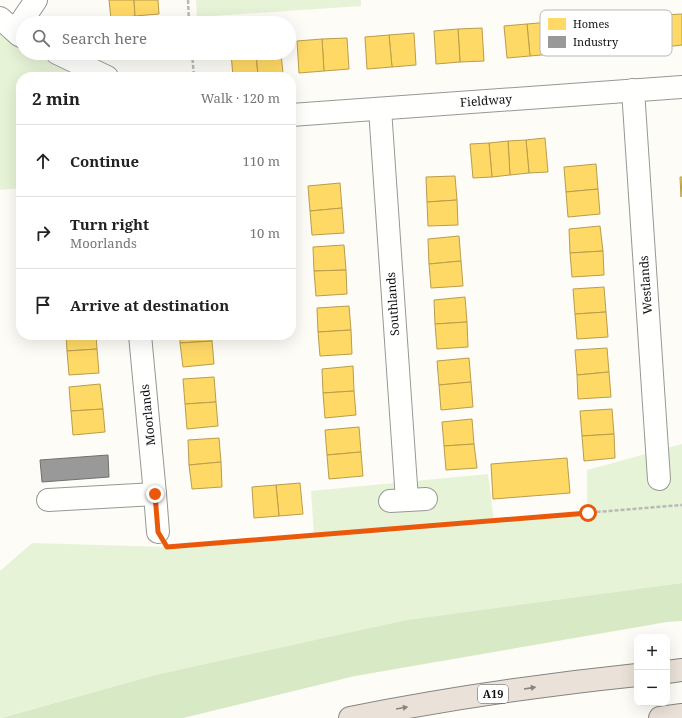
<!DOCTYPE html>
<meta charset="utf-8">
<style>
body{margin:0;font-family:"Noto Serif",serif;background:#f2f2f2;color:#222}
.controls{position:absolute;right:12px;bottom:12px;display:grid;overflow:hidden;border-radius:8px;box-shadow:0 4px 16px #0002}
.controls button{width:36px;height:36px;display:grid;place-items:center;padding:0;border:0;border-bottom:1px solid #e0e0e0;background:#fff;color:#222;font:20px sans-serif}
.stop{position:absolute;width:12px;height:12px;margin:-9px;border:3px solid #ea580c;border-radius:50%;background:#fff}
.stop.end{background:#ea580c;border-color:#fff;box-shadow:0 1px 4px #0008}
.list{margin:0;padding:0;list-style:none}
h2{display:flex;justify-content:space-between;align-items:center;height:52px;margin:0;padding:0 16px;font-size:17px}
h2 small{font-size:13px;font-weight:400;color:#767676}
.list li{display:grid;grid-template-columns:26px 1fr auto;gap:12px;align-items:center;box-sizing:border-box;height:72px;padding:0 16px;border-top:1px solid #e0e0e0}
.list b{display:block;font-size:15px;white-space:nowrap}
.list p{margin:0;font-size:13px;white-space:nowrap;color:#767676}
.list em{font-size:13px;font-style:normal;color:#767676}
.icon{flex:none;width:22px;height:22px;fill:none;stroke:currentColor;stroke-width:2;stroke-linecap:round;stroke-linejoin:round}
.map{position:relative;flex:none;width:682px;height:718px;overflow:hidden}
.search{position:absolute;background:#fff;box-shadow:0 4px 16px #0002;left:16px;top:16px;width:280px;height:44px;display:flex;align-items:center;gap:10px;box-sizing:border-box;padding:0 14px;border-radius:22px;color:#767676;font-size:15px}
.panel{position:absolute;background:#fff;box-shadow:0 4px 16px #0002;left:16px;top:72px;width:280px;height:268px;border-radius:16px}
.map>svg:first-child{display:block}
.green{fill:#e7f3d7}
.forest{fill:#d8eac5}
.homes{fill:#ffd966;stroke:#b89d4c}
.industry{fill:#999;stroke:#707070}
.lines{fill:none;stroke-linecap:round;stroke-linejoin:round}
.street-casing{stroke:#979795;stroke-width:24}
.highway-casing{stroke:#858482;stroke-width:24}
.path{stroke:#b9b9b8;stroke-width:2.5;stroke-dasharray:4 2;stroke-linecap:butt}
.street{stroke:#fffffe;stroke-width:22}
.highway{stroke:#eae1d8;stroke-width:22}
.oneway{fill:#88837e}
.route{stroke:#ea580c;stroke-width:5}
.labels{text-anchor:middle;stroke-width:4;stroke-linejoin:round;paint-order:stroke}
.shield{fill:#fff;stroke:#585858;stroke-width:1}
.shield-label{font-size:11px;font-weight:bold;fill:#111}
.street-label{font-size:12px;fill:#111;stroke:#fff}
.key{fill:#fff;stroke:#b8b8b8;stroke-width:1}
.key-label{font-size:11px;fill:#111}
</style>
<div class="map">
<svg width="682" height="718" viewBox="0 0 682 718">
<rect width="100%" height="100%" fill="#fdfcf7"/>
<g class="green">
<polygon points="196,0 361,0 361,6 197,17"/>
<polygon points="0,34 9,42 23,48 23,53 32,53 79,77 21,77 21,188 0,190"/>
<polygon points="682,444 682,583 406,620 155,675 0,718 0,571 32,543 167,547 314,535 311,491 488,474 494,521 587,513 587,470"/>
</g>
<polygon class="forest" points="682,583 682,621 667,622 355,676 183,718 1,718 155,675 406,620"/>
<g class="homes">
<polygon points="109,0 134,0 135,16 111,19"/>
<polygon points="134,0 158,0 159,14 135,16"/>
<polygon points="682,14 682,45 665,47 662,15"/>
<polygon points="550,22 553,54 530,56 527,24"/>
<polygon points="527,24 530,56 507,58 504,26"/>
<polygon points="482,28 484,61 460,62 458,29"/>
<polygon points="458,29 460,62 436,64 434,31"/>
<polygon points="414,33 416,65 392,67 389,35"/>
<polygon points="389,35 392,67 367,69 365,37"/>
<polygon points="347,38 349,69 324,71 322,39"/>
<polygon points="322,39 324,71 299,73 297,41"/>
<polygon points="231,53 256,53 258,76 233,77"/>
<polygon points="256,53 281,53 283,74 258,76"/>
<polygon points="545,138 548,172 529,173 526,140"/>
<polygon points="526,140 529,173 510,175 508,141"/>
<polygon points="508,141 510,175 492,177 489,143"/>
<polygon points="489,143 492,177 473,178 470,144"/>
<polygon points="596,164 598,189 566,192 564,167"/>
<polygon points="455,176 457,200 427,202 426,177"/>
<polygon points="680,177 682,177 681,197"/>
<polygon points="340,183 342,208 310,211 308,186"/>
<polygon points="598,189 600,214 568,217 566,192"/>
<polygon points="457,200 458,225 428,226 427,202"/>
<polygon points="342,208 344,233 312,235 310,211"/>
<polygon points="600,226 603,251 570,253 569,229"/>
<polygon points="459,236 461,261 429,264 428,239"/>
<polygon points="344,245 346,270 314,271 313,247"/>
<polygon points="603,251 604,275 572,277 570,253"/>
<polygon points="461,261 463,286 431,288 429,264"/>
<polygon points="346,270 347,294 316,296 314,271"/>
<polygon points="604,287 606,312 575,314 573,289"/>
<polygon points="465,297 467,322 435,324 434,300"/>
<polygon points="349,306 351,330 318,332 317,308"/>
<polygon points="606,312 608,337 577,339 575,314"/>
<polygon points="467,322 468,347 437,349 435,324"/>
<polygon points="351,330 352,354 320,356 318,332"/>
<polygon points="66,335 96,335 97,349 67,351"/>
<polygon points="180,335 212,335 212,341 180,343"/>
<polygon points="212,341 214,364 183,367 180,343"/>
<polygon points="607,348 609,372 577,375 575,350"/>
<polygon points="97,349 99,373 69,375 67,351"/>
<polygon points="469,358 471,382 439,385 437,361"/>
<polygon points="353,366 354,391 323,393 322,369"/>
<polygon points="609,372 611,397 578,399 577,375"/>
<polygon points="214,377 216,402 185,404 183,379"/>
<polygon points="471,382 473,407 441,410 439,385"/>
<polygon points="100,384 103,409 71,411 69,387"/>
<polygon points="354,391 356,415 325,418 323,393"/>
<polygon points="216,402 218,426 187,429 185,404"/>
<polygon points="103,409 105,432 73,435 71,411"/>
<polygon points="612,409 614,434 582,436 580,411"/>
<polygon points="472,419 474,444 444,446 442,422"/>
<polygon points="359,427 361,452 327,455 325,430"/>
<polygon points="614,434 615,458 584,461 582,436"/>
<polygon points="219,438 221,462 189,465 188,440"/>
<polygon points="474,444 477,468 446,470 444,446"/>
<polygon points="361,452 363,476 329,479 327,455"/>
<polygon points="567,458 570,493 493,499 491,464"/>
<polygon points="221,462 222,487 192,489 189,465"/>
<polygon points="300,483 303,514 279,516 276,485"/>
<polygon points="276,485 279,516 254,518 252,487"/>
</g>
<polygon class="industry" points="108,455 109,477 42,482 40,460"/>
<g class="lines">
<g class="street-casing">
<g id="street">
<polyline points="0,18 19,35 23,37"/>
<polyline points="15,31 36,0"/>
<polyline points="57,53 107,77"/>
<polyline points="633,90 659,479"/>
<polyline points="380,109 407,500"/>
<polyline points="291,115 682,87"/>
<polyline points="155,494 158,532"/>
<polyline points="48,500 155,494 140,335"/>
<polyline points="390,501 426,499"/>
</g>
</g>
<g class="highway-casing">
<g id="highway">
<polyline points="667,672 682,670"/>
<path d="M 350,718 C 445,699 541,685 637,675"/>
<polyline points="660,718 682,715"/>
</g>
</g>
<g class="path">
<polyline points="188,0 189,23"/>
<polyline points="192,53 194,77"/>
<polyline points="178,546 682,505"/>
</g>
<use href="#street" class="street"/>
<use href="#highway" class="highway"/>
</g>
<defs><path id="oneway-solid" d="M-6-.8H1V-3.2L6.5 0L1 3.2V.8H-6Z"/></defs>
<g class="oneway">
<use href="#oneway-solid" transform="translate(530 688) rotate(-9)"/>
<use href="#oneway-solid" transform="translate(402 708) rotate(-10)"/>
</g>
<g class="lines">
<polyline class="route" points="155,494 158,532 167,547 588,513"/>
</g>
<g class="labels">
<rect class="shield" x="478" y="685" width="30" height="18" rx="3"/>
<g class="shield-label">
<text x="493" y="698">A19</text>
</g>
<g class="street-label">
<text transform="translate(486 101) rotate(-4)" y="4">Fieldway</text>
<text transform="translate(646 285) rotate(-94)" y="4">Westlands</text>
<text transform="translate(393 304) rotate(-94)" y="4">Southlands</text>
<text transform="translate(148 415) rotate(-96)" y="4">Moorlands</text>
</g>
</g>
<rect x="540" y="10" width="132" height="46" rx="6" class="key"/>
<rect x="548" y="18" width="18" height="12" fill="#ffd966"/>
<rect x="548" y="36" width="18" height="12" fill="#999"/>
<g class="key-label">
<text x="573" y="28">Homes</text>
<text x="573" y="46">Industry</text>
</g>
</svg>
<div class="controls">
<button>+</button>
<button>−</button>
</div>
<div class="stop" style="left:588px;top:513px"></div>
<div class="stop end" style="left:155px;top:494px"></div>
<div class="search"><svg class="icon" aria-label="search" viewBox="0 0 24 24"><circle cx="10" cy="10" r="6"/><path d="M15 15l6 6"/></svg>Search here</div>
<section class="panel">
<h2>2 min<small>Walk · 120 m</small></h2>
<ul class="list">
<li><svg class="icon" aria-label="ahead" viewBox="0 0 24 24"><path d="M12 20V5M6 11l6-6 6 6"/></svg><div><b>Continue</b></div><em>110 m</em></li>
<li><svg class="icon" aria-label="right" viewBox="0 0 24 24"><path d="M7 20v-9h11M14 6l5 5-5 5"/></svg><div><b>Turn right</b><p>Moorlands</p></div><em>10 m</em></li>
<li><svg class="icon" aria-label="arrive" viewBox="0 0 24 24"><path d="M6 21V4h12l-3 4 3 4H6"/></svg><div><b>Arrive at destination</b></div></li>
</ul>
</section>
</div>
